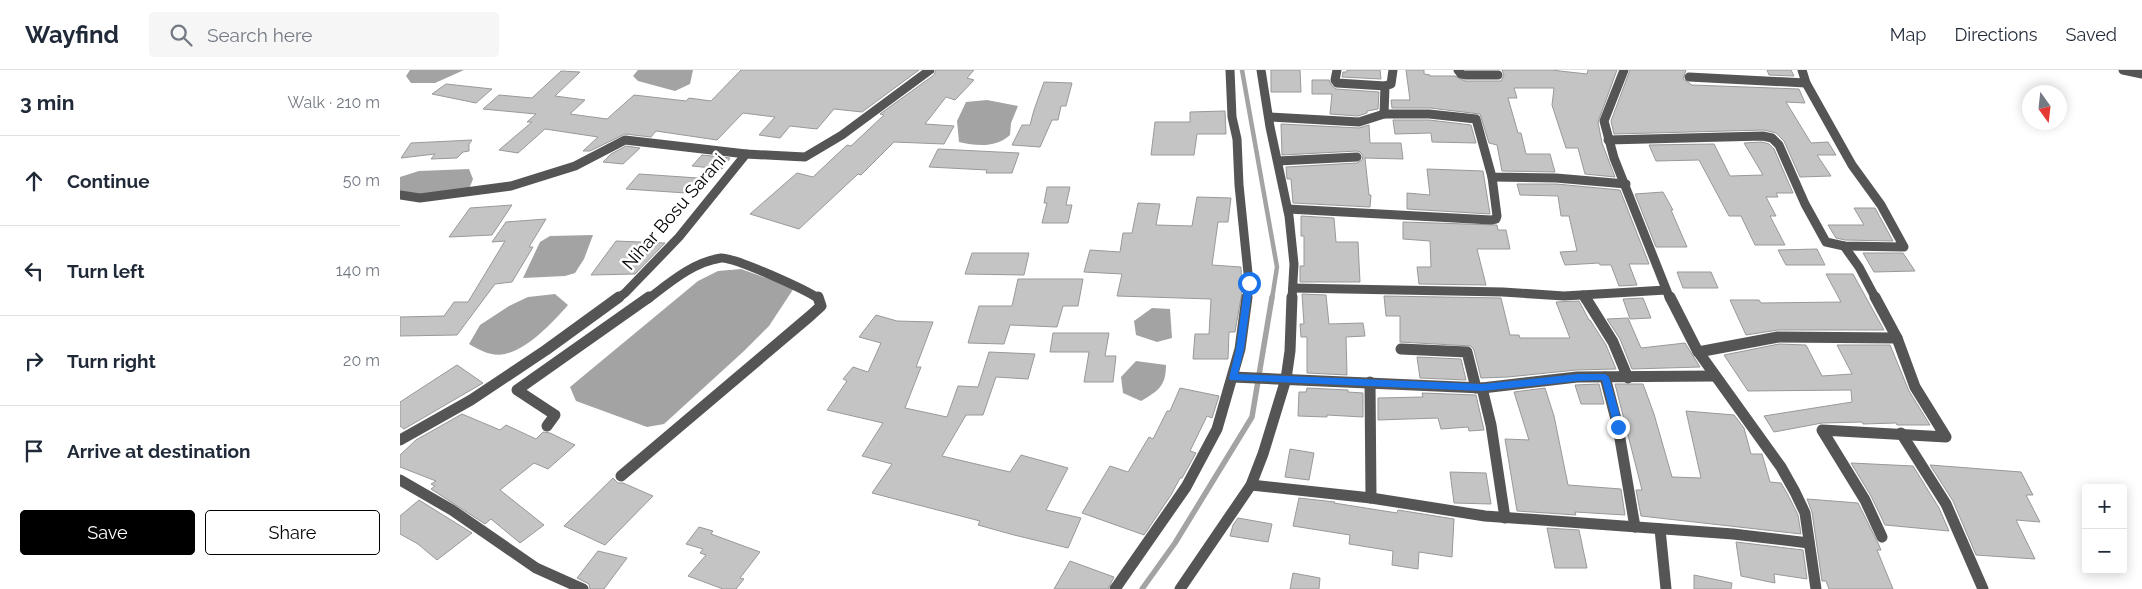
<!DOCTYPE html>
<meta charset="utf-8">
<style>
body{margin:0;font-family:Raleway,sans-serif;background:#f6f6f7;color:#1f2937}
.controls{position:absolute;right:15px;bottom:15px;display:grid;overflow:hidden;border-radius:5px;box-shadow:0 2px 12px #0003}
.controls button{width:45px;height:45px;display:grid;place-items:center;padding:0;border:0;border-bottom:1px solid #e0e1e3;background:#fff;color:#1f2937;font:25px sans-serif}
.compass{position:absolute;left:1622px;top:15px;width:45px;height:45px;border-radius:50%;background:#fff;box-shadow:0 2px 12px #0003;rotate:165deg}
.stop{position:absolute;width:15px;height:15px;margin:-11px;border:4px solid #1a73e8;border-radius:50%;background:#fff}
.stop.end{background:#1a73e8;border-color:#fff;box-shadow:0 1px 5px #0008}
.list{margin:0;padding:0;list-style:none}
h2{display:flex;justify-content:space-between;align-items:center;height:65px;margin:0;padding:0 20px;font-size:21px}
h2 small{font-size:16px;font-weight:400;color:#747a83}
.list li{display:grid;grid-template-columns:32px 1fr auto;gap:15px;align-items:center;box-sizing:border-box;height:90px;padding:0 20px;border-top:1px solid #e0e1e3}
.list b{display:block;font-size:19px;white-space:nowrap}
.list em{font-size:16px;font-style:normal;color:#747a83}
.actions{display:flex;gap:10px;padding:15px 20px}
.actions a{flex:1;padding:11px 0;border:1px solid #000;border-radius:5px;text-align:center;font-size:18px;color:#000}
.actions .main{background:#000;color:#fff}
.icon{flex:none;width:28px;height:28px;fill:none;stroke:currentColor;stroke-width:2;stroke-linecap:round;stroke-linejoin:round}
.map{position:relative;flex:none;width:1742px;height:519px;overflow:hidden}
header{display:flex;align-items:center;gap:30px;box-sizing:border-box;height:70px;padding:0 25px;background:#fff;border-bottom:1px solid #e0e1e3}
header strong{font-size:24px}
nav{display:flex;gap:28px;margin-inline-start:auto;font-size:18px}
.search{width:350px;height:45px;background:#f6f6f7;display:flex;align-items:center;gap:12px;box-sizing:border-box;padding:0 18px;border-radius:5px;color:#747a83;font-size:19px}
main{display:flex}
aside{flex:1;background:#fff}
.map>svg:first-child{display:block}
.water{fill:#a3a3a3}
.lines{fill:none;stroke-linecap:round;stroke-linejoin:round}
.stream-far1{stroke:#a3a3a3;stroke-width:4.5}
.stream{stroke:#a3a3a3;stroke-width:5.5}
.building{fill:#c4c4c4;stroke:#999}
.minor-far1{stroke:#555;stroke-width:9}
.minor{stroke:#555;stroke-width:11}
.tertiary{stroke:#555;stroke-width:9}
.route{fill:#1a73e8}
.labels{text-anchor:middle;stroke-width:5;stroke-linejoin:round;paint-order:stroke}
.street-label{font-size:18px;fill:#000;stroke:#fff}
</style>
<header>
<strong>Wayfind</strong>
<div class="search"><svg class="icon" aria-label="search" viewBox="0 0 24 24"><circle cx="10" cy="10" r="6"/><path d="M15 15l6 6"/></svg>Search here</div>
<nav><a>Map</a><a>Directions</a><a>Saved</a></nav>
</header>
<main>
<aside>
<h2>3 min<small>Walk · 210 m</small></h2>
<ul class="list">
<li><svg class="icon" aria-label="ahead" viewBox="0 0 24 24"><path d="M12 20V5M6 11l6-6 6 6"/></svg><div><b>Continue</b></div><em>50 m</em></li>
<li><svg class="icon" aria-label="left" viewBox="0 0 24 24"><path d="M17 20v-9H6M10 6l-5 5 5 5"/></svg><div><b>Turn left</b></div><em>140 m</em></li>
<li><svg class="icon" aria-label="right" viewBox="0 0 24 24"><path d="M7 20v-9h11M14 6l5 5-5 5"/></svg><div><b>Turn right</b></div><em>20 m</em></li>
<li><svg class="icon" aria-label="arrive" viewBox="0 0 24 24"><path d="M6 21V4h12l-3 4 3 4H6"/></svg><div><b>Arrive at destination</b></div></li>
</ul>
<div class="actions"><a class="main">Save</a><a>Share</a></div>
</aside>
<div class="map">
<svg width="1742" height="519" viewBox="0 0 1742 519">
<rect width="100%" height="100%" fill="#fff"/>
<g class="water">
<polygon points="10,0 64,0 35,13 11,13 6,6"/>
<polygon points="238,0 293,0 290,14 275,21 238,11 233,6"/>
<path d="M 587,30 L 618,36 L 611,53 L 610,65 C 596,78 577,76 559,72 L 557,51 L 566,32 Z"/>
<polygon points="69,99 73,109 69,119 16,126 0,122 0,107 19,101"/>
<polygon points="193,165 184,189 175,203 165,206 123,208 140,172 150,166"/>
<polygon points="341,199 394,218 369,256 344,281 264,354 247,357 176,331 170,317 298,211 318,201"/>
<path d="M 155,224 L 168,235 C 153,252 128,279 105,284 C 92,287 79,280 69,274 L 80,255 L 109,236 L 128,227 Z"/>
<polygon points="752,238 770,239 772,268 757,272 736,265 734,251"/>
<path d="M 736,291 L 766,295 C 766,316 758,321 741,331 L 723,323 L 721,307 Z"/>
</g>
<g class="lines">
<polyline class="stream-far1" points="842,0 877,197 872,229"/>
<polyline class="stream" points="742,519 775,473 852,347 872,227"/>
</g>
<g class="building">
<polygon points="341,0 519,0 462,42 434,39 417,59 390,56 380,68 359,65 375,47 343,43 317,70 256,61 251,67 225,64 190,81 183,81 198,67 145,59 118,83 99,80 132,52 127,52 136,44 83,39 99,25 132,28 161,1 180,2 155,26 185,30 170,44 207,49 234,25 286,31 289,28 311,31"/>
<polygon points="536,0 574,0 567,8 574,10 555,30 546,27 525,54 554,56 544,74 494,72 461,105 458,104 399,159 350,144 397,103 413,107 447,75 451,76 484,45 480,44 534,5"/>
<polygon points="871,0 900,0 901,22 871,22"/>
<polygon points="947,0 980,0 981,9 942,7 943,2 947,2"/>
<polygon points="1006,0 1024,0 1024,4 1030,5 1030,6 1055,6 1065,11 1101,11 1104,5 1102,0 1151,0 1187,4 1188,0 1217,0 1198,52 1202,73 1215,107 1185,104 1178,78 1166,78 1152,35 1154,18 1114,18 1117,28 1108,28 1118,63 1121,63 1126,84 1150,84 1155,102 1102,101 1097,75 1089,73 1080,44 1030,38 992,38 991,30 1010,30"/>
<polygon points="1230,0 1286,0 1283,9 1292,15 1399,19 1405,33 1386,32 1411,73 1428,72 1436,85 1417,85 1431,106 1400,107 1384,71 1376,63 1364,60 1214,64 1211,51"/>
<polygon points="1367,0 1391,0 1394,6 1369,5"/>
<polygon points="912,10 929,10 932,16 936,19 979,22 978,39 967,41 967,43 958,46 930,44 932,24 912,24"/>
<polygon points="644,12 672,13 666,36 661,36 658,50 652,50 640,77 612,75 622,55 630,55 634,40"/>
<polygon points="46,14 92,19 76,33 32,24"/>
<polygon points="825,41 826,64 797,64 794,85 751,85 755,52 790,52 790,42"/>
<polygon points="993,50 1029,50 1071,55 1076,73 1032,72 1031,63 995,64"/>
<polygon points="881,54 959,58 969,55 970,73 1001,73 1003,89 965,88 969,125 971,125 970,137 893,133 891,109 887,109 886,97 957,93 962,90 963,86 960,82 957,81 882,85"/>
<polygon points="72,70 69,74 69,81 63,82 57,88 31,89 35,84 1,88 11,73"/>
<polygon points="1362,72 1369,74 1374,79 1393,123 1376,123 1378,127 1366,127 1376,146 1370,146 1385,175 1355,175 1341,146 1329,146 1299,90 1256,91 1249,75 1314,74 1330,106 1363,105 1344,73"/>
<polygon points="226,76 240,78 223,94 203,92 211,84"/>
<polygon points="538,79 619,83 612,103 586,103 587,100 529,97"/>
<polygon points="302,85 330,88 322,99 292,96"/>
<polygon points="1027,99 1083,101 1090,144 1007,139 1007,123 1030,125"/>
<polygon points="239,104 298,108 286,123 226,119"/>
<polygon points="1117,114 1156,114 1220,120 1249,194 1229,194 1237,215 1219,216 1211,195 1200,195 1199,193 1165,195 1160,182 1177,181 1169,146 1161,146 1158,126 1120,125"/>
<polygon points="647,117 670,117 666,135 672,135 668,153 642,153 647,133 644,133"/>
<polygon points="1263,122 1273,140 1271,140 1287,177 1256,177 1235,124"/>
<polygon points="797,127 831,128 828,152 818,152 812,195 841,197 842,222 835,262 829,262 828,289 793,289 795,264 809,264 811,229 717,226 722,204 684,202 690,180 720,182 723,163 732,163 738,133 760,134 756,155 792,156"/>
<polygon points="112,135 92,165 49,167 70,138"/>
<polygon points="1454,138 1475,138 1493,171 1445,170 1436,168 1428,155 1464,155"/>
<polygon points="901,146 934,148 936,172 958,172 960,212 900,212 900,196 904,196 904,166 901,166"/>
<polygon points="146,149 129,177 133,177 112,212 95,214 57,265 0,266 0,247 44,246 54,232 68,232 105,171 92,172 106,152"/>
<polygon points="1003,152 1097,155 1098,160 1106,160 1110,179 1077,179 1086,215 1019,214 1017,197 1031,197 1030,171 1003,169"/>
<polygon points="216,171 265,173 235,204 191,205"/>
<polygon points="1417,179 1425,195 1386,195 1378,180"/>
<polygon points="572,183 629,183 624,205 565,204"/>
<polygon points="1463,183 1503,183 1515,201 1474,202"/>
<polygon points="1277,202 1311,202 1318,218 1283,218"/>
<polygon points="1426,204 1453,204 1484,260 1378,260 1346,265 1330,230 1359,230 1361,233 1441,232"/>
<polygon points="618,209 683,209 678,236 663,236 657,257 610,255 604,274 568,273 579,236 612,236"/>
<polygon points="902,224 926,225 929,254 963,253 965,266 946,267 947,305 907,303 907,267 901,267 900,254 904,254"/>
<polygon points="984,226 1101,228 1110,265 1119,265 1120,268 1170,268 1156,232 1179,231 1189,250 1190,250 1206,275 1216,299 1176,300 1108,307 1081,308 1074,280 1071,276 1000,272 1000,246 986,246"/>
<polygon points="1243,228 1251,248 1230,249 1223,229"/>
<polygon points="476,245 497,251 533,252 516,297 521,297 505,338 547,347 558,316 578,317 589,282 635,284 628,309 596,307 583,345 566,345 542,386 610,402 621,385 668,398 646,440 681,448 668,478 614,465 578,455 580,451 472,423 492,394 462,386 483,353 427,340 447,311 443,309 453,297 468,302 481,273 459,267"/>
<polygon points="1228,248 1241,278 1285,273 1300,297 1232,299 1220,269 1207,249"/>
<polygon points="653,263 709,263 705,286 716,286 713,312 684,312 689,282 650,282"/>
<polygon points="1379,274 1406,275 1422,306 1452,304 1437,275 1490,275 1509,321 1530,355 1497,355 1496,353 1463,354 1462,352 1422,353 1374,362 1364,346 1452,332 1451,320 1348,321 1324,285"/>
<polygon points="1017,287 1061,289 1066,310 1020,308"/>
<polygon points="57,295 83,313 4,359 0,356 0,332"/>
<polygon points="1199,314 1204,334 1181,334 1175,315"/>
<polygon points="1215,314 1243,314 1254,344 1272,407 1301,408 1286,341 1334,345 1344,358 1351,384 1362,384 1370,412 1381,413 1388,425 1398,445 1401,464 1241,446 1236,420 1242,420"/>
<polygon points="780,318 819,326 812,348 807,346 790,381 796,383 782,408 780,408 771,425 744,465 682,443 710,396 728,402 749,367 753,369 767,341 770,341"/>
<polygon points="907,318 948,320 948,322 963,323 963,347 927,345 927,347 898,346 899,322 906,322"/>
<polygon points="1145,318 1154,346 1168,415 1221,419 1225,445 1175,442 1176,445 1117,441 1105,369 1129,370 1114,322"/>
<polygon points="1022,323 1076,325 1084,360 1069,361 1068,357 1041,359 1038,348 978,350 978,328 1023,327"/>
<polygon points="62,344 100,360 106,355 136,369 143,362 150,363 175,375 148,399 134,393 100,420 144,455 120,473 91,449 85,454 31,419 35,416 31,414 36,411 0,397 0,385 16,370"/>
<polygon points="890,379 914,383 909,410 885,407"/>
<polygon points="1451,393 1513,396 1539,438 1549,461 1485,455 1471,426"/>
<polygon points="1530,395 1621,402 1633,425 1626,425 1640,452 1616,450 1635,489 1576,485 1553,431"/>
<polygon points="1050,402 1086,403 1091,434 1054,433"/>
<polygon points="213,408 218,413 223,413 253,426 205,475 164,456"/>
<polygon points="899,428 935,432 934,433 997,443 998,440 1054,449 1052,487 1019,482 1018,499 992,495 993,481 949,474 950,465 893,456"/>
<polygon points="1407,429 1458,433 1478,473 1481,480 1477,480 1493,519 1429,519 1426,511 1422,511 1412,442"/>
<polygon points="19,430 72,463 37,490 18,474 0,464 0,446"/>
<polygon points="838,448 872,454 868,472 830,466 833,455"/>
<polygon points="299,457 313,461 311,464 360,482 340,508 344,509 336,519 323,519 288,506 306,485 300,483 303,479 286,474"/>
<polygon points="1147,458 1179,460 1187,498 1155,498"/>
<polygon points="1336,472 1403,480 1407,509 1374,504 1375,513 1341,506"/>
<polygon points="198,481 227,488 204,519 190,519 189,514 177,508"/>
<polygon points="670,491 714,507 708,519 654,519"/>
<polygon points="893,503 920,508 919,519 890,519"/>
<polygon points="1294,505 1332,513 1331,519 1294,519"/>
</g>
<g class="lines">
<g class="minor-far1">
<polyline points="830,0 832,47 837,69 839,115 849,213 847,229"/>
<polyline points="861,0 870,57 889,146 894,194 892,229"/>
<polyline points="937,0 935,10 937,13 985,16"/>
<polyline points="993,0 991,14 985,16 984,44 1029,44 1076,49 1092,107 1156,108 1226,114"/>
<polyline points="1058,0 1061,4 1065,5 1098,5"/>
<polyline points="1224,0 1204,51 1214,88 1270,229"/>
<polyline points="1289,7 1406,13"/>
<polyline points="869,47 959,52 984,44"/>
<polyline points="1208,70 1363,66 1372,68 1379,75 1405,134 1426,172 1444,176 1504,177 1481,135 1452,95 1406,13 1402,0"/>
<polyline points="878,91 957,87"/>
<polyline points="0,125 20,128 111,116 175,96 225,70 346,84"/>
<polyline points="888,139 1091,150 1096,149 1097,146 1092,107"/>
<polyline points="1444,176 1459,197 1476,229"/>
<polyline points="893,218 1103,222 1164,226 1266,220"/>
<polyline points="1183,225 1185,229"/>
<polyline points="217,229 225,223 279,167 346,84 405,87 442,65 530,0"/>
<path d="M 248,229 C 269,213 293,192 321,188 C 334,187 407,220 419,229"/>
</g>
<g class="minor">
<polyline points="1185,227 1213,272 1228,308"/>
<polyline points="1270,227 1297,280 1381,397 1395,422 1405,443 1416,519"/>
<polyline points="1475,227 1497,268 1515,317 1546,367 1422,360 1465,430 1482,467"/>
<polyline points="1001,279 1067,282 1076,318"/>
<polyline points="1298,282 1378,267 1497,268"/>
<polyline points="833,307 1082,318 1177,307 1315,306"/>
<polyline points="1205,307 1218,357 1235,457"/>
<polyline points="970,312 971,428"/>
<polyline points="1082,318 1091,355 1105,448"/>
<polyline points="147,356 155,345 117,320 249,227"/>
<polyline points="1501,363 1546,434 1583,519"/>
<polyline points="0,370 71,330 146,280 219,227"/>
<polyline points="221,406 410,246 421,236 418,227"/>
<polyline points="0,410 52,440 136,498 183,519"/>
<polyline points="851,415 971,428 1085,446 1333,464 1409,473"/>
<polyline points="1260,459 1266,519"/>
<polyline points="715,519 786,417 817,359 840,279 847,227"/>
<polyline points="780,519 851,415 863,384 886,309 890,281 892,227"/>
</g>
<polyline class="tertiary" points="1723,0 1742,4"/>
</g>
<polygon class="route" points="849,210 853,213 844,279 838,304 1082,314 1178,304 1205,304 1209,307 1223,357 1218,361 1214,357 1202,310 1178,311 1082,321 830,310 829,308 836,279 845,213"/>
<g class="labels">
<g class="street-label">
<text transform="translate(274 142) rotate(-49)" y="6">Nihar Bosu Sarani</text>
</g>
</g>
</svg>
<div class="controls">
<button>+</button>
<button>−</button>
</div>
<svg class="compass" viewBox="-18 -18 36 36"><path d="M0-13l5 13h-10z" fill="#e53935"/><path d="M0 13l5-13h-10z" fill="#747a83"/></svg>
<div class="stop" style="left:849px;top:213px"></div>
<div class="stop end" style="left:1218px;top:357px"></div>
</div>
</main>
